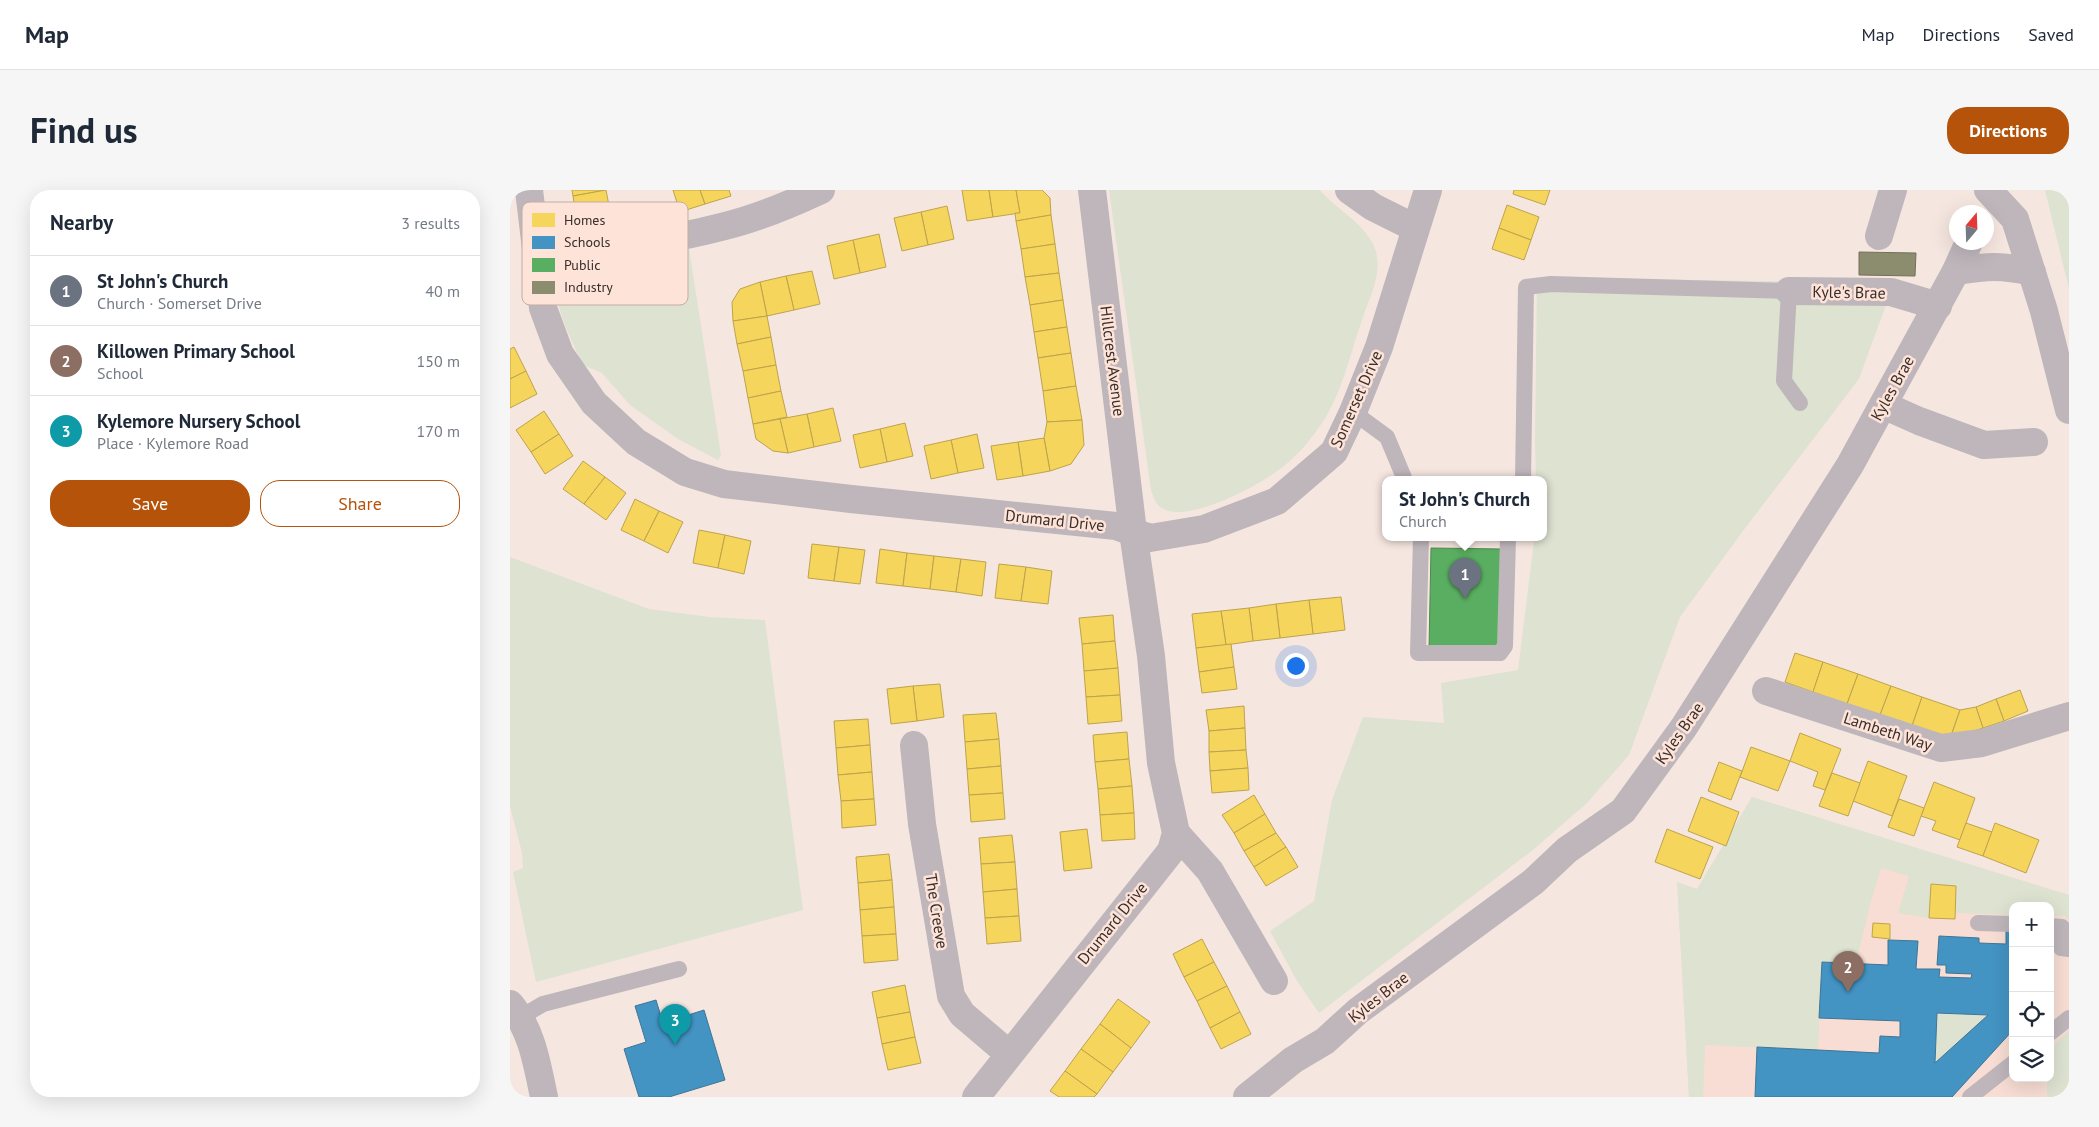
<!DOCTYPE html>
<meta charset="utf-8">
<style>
body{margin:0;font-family:"PT Sans",sans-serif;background:#f6f6f7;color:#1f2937}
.controls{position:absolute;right:15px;bottom:15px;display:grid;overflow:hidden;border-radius:10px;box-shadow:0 5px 20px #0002}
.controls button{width:45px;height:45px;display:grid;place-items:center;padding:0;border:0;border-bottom:1px solid #e0e1e3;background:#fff;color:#1f2937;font:25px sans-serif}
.compass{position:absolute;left:1439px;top:15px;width:45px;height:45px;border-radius:50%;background:#fff;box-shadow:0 5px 20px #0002;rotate:19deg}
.you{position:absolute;left:785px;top:475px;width:18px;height:18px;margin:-12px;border:4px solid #fff;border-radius:50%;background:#1a73e8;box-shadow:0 0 0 8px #1a73e833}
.badge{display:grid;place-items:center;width:32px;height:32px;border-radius:50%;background:#b45309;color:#fff;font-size:16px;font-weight:700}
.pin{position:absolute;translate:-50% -41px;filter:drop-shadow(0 1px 2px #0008)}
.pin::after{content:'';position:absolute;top:26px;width:18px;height:15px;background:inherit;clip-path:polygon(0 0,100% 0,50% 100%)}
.popup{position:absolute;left:872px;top:286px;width:165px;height:65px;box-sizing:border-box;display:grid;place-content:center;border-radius:10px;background:#fff;filter:drop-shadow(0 1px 4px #0005);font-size:16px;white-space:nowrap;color:#747a83}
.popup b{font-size:19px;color:#1f2937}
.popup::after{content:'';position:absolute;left:50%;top:100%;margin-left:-10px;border:10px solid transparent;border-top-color:#fff}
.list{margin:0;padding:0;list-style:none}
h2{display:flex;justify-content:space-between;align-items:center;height:65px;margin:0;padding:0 20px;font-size:21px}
h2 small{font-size:16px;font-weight:400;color:#747a83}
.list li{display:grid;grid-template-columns:32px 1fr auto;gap:15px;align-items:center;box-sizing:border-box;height:70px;padding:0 20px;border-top:1px solid #e0e1e3}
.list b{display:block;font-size:19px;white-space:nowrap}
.list p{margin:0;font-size:16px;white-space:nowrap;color:#747a83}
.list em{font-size:16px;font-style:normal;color:#747a83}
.actions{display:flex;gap:10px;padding:15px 20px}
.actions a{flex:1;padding:11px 0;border:1px solid #b45309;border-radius:20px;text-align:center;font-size:18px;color:#b45309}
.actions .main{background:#b45309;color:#fff}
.icon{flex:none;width:28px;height:28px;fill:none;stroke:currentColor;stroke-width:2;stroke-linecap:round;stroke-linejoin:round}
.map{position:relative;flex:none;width:1559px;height:907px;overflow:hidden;border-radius:20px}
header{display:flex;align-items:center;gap:30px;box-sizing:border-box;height:70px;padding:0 25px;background:#fff;border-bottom:1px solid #e0e1e3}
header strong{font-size:24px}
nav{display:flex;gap:28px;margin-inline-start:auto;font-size:18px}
.intro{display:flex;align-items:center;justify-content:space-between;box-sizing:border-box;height:120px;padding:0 30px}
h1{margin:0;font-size:35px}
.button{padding:12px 22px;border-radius:20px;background:#b45309;color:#fff;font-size:18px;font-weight:700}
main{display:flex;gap:30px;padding:0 30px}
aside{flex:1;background:#fff;border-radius:20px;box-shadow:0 5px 20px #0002}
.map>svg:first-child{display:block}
.built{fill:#f7ddd3;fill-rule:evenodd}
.green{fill:#dde2d1}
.homes{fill:#f6d55c;stroke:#bda34d}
.schools{fill:#4393c3;stroke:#407595;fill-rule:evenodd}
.public{fill:#5aae61;stroke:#508850}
.industry{fill:#8c8c6e;stroke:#73705a}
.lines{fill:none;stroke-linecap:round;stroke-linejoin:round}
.service{stroke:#beb6ba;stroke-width:16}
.minor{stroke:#beb6ba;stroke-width:28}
.labels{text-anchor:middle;stroke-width:5;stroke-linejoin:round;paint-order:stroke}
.street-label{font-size:16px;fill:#382e2a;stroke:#fee3d8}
.key{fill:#fee3d8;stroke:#c3ada4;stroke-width:1}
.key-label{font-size:14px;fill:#382e2a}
</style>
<header>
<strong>Map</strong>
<nav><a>Map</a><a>Directions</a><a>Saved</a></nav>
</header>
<div class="intro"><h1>Find us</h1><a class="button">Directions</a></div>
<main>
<aside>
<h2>Nearby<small>3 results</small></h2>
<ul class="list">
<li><span class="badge" style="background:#6b7280">1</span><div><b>St John's Church</b><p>Church · Somerset Drive</p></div><em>40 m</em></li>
<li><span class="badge" style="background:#8d6e63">2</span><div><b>Killowen Primary School</b><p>School</p></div><em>150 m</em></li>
<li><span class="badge" style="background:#0f9aa8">3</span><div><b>Kylemore Nursery School</b><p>Place · Kylemore Road</p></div><em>170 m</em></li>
</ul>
<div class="actions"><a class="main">Save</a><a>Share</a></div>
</aside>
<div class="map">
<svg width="1559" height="907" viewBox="0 0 1559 907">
<rect width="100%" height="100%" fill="#f6e6e0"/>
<path class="built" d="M 1242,607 L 1559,705 L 1559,907 L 1179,907 L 1167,692 L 1187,699 ZM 1503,716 L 1540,716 L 1540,888 L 1503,888 Z"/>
<g class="green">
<path d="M 599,0 L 810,0 C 826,19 851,31 863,54 C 875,78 861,104 853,127 C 841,161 833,200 814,230 C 803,247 789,264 774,276 C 752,294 683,331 656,320 C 646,317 644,308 641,300 Z"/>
<polygon points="1535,0 1559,0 1559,99"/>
<path d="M 179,58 L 211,265 L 208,270 L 168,249 L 120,215 L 92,183 L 73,175 C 64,154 39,111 50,90 C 53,84 59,80 64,76 Z"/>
<polygon points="1061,88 1384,93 1349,189 1233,341 1170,427 1119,565 1076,614 1023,660 809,823 787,791 760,741 804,711 822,610 853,527 934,533 931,493 1008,480 1024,351 1036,345 1034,326 1034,290 1026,290 1025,251 1027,89"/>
<polygon points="0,367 139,419 199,427 255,430 293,720 26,792 3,682 13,678 12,663 0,616"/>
<polygon points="1242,607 1559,705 1559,730 1556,726 1540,726 1540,716 1503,716 1503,725 1445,723 1446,696 1421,694 1419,728 1388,723 1399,686 1371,678 1360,715 1346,773 1312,772 1308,860 1195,855 1193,907 1179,907 1167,692 1187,699"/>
<polygon points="1427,823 1478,825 1425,873"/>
<polygon points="1559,841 1559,907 1537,907 1537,888 1540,888 1540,859"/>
</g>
<g class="homes">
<polygon points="62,0 96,0 63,6"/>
<polygon points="96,0 101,26 67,32 63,6"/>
<polygon points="163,0 190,0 195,14 170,22"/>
<polygon points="190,0 219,0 221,6 195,14"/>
<polygon points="452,0 479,0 483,27 457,31"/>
<polygon points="479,0 506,0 510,23 483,27"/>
<polygon points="506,0 532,0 540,8 541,25 506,31 505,23 510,23"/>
<polygon points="1004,0 1040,0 1035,15 1003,4"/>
<polygon points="997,15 1029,27 1021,50 989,38"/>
<polygon points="437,16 444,49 418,55 411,22"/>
<polygon points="411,22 418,55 392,61 384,28"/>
<polygon points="541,25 545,54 511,59 506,31"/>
<polygon points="989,38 1021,50 1014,70 982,59"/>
<polygon points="369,44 376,77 350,83 343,50"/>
<polygon points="343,50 350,83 324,89 317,56"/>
<polygon points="545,54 549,83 515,87 511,59"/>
<polygon points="302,81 310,114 284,120 276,86"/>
<polygon points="549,83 553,110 520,115 515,87"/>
<polygon points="276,86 284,120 257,126 250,92"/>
<polygon points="250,92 257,126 223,131 222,112 230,99"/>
<polygon points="553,110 557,137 524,142 520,115"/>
<polygon points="257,126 261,147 227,154 223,131"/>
<polygon points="557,137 561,163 528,168 524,142"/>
<polygon points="261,147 266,175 233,181 227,154"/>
<polygon points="4,157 16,181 0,189 0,159"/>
<polygon points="561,163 566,196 533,201 528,168"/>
<polygon points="266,175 271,201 238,208 233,181"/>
<polygon points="16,181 27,204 0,218 0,189"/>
<polygon points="566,196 572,230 537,232 533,201"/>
<polygon points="271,201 277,227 243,234 238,208"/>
<polygon points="323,218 331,251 304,257 297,224"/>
<polygon points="34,221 49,244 21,262 6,240"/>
<polygon points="297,224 304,257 278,263 270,229"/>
<polygon points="270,229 278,263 263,261 246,249 243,234"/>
<polygon points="572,230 574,255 561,274 540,281 534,248 537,232"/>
<polygon points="395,233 403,266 377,272 370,239"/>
<polygon points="370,239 377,272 350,278 343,245"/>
<polygon points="49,244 63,266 35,284 21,262"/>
<polygon points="467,244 474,278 448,283 441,250"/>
<polygon points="534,248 540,281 513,286 508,252"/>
<polygon points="441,250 448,283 421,289 414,256"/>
<polygon points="508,252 513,286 487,290 481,256"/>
<polygon points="73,271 95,287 74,314 53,299"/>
<polygon points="95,287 116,303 96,330 74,314"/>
<polygon points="125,309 149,321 134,351 111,340"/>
<polygon points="149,321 173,332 158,363 134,351"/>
<polygon points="189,340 215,345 208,378 183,373"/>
<polygon points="215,345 241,351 234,384 208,378"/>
<polygon points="302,354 329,357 324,391 298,388"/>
<polygon points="329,357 355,360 350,394 324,391"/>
<polygon points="370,359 397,363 393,396 366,393"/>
<polygon points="397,363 424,366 420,399 393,396"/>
<polygon points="424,366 451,369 446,402 420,399"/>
<polygon points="451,369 476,372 472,406 446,402"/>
<polygon points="489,374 516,377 511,411 485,408"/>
<polygon points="516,377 542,381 538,414 511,411"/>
<polygon points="831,407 835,440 803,444 799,410"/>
<polygon points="799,410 803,444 770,448 766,414"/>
<polygon points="766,414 770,448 743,451 739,418"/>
<polygon points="739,418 743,451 716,455 711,421"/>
<polygon points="711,421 716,455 686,458 682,424"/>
<polygon points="603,425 605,451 572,454 569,428"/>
<polygon points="605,451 608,478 574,481 572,454"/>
<polygon points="721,454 724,477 689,482 686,458"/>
<polygon points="1285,463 1313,472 1303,502 1275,492"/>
<polygon points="1313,472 1348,484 1337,514 1303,502"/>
<polygon points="724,477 727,499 692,503 689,482"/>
<polygon points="608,478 610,505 576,507 574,481"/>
<polygon points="1348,484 1381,496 1370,525 1337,514"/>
<polygon points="430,494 434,527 407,531 403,496"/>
<polygon points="403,496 407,531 381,534 377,499"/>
<polygon points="1381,496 1412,507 1402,536 1370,525"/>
<polygon points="1510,500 1518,521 1494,531 1486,509"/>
<polygon points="610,505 612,531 578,534 576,507"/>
<polygon points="1412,507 1450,520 1440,549 1402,536"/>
<polygon points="1486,509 1494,531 1473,538 1466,517"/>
<polygon points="734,516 735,538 699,541 696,520"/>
<polygon points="1466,517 1473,538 1440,549 1450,520"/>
<polygon points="486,523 489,549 455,552 453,525"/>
<polygon points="358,529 360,555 326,558 324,531"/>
<polygon points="735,538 736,560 699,562 699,541"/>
<polygon points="617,542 619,569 585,572 583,545"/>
<polygon points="1290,543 1331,559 1315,600 1303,596 1308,582 1280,571"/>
<polygon points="489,549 491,576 457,579 455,552"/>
<polygon points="360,555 362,582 328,585 326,558"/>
<polygon points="1241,557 1280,571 1268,601 1230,587"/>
<polygon points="736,560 738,578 700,581 699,562"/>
<polygon points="619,569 622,596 588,599 585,572"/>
<polygon points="1358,571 1397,586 1382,626 1343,611"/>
<polygon points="1209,572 1232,581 1221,610 1198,601"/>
<polygon points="491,576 493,603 459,605 457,579"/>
<polygon points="738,578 739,600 702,603 700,581"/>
<polygon points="362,582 364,609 331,611 328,585"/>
<polygon points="1322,583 1350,593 1338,626 1309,616"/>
<polygon points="1424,592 1465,608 1450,650 1422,640 1426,631 1411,626"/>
<polygon points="622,596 624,623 590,625 588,599"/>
<polygon points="493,603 495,629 461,632 459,605"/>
<polygon points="744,605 755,624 724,643 712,625"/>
<polygon points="1191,607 1229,622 1216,656 1178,641"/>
<polygon points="364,609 366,635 332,638 331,611"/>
<polygon points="1389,609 1414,618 1404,646 1378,637"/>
<polygon points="624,623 625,649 592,651 590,625"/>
<polygon points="755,624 766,643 734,661 724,643"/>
<polygon points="1456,633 1482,642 1473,666 1447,657"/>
<polygon points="1485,633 1529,650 1516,683 1473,666"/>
<polygon points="577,639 582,678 554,681 550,642"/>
<polygon points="1157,639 1203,657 1190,689 1145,672"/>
<polygon points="766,643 776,657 744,677 734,661"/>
<polygon points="502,645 505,672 471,674 469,648"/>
<polygon points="776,657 788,677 756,696 744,677"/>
<polygon points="379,664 382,690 348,693 346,667"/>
<polygon points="505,672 507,699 473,702 471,674"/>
<polygon points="382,690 384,717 350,720 348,693"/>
<polygon points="1421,694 1446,696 1445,729 1419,728"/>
<polygon points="507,699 509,726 475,728 473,702"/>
<polygon points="384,717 386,744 352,746 350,720"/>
<polygon points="509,726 511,751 477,754 475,728"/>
<polygon points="1363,733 1380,734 1380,749 1362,747"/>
<polygon points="386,744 388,770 354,773 352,746"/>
<polygon points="692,749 704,772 674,787 663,764"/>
<polygon points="704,772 717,796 687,811 674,787"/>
<polygon points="395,795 400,822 367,828 362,802"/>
<polygon points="717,796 730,822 700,838 687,811"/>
<polygon points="608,809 640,832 621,858 590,834"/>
<polygon points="400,822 405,847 372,854 367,828"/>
<polygon points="730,822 741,844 711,859 700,838"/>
<polygon points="590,834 621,858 603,882 571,859"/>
<polygon points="405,847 411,873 378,880 372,854"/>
<polygon points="571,859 603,882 587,904 555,881"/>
<polygon points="555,881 587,904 584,907 549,907 540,901"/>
</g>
<g class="schools">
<path d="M 1496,737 L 1503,738 L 1503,840 L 1442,907 L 1245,907 L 1247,857 L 1369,863 L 1370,846 L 1390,847 L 1390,831 L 1309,828 L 1312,772 L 1378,775 L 1378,750 L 1408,751 L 1406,779 L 1430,779 L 1429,787 L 1461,788 L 1462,784 L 1436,783 L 1436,775 L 1427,775 L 1429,746 L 1469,748 L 1469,753 L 1496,754 ZM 1427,823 L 1478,825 L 1425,873 Z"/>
<polygon points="146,810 153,833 194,820 215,890 159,907 129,907 114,859 136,852 125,816"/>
</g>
<polygon class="public" points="921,358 992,359 989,460 919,458"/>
<polygon class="industry" points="1349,62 1406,63 1405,86 1349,85"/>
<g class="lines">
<g class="service">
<polyline points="843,222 877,247 895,290"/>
<polyline points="1013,290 1016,97 1041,94 1279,101 1274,191 1290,213"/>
<polyline points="911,348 908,463 990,463 995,456 998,348"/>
<polyline points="1468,733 1503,734"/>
<polyline points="1540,736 1552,737 1551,758 1559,759"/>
<polyline points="11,827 33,814 169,779"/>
<polyline points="1540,843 1559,828"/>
<polyline points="1460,907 1503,873"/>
</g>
<g class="minor">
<polyline points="19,0 33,118 50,164 84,213 126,252 175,282 214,294 341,309 606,336 640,348 694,339 767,311 824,262 843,222 869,157 918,0"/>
<polyline points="839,0 863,17 905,38"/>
<polyline points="1478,0 1505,29 1534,121 1559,220"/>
<polyline points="1369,46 1383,0"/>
<path d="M 27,67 C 90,60 154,52 215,36 C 248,28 281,14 311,0"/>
<path d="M 1446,81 C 1478,76 1491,75 1522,82"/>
<polyline points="1279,101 1381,102 1428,116"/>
<polyline points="1373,215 1409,231 1474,255 1524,252"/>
<polyline points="1256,501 1431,558 1472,553 1559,526"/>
<polyline points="404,555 412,634 441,806 452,824 499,864"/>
<polyline points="666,643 700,681 764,791"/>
<path d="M 0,814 C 22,840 27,874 34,907"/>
<polyline points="466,907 661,661 666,643 651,573 641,466 623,342 582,0"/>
<polyline points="737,907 783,870 815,851 848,821 1023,692 1057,660 1113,621 1174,537 1340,275 1446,81 1459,52"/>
</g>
</g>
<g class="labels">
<g class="street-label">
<text transform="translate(1339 102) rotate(1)" y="6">Kyle's Brae</text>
<text transform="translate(603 171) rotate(83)" y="6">Hillcrest Avenue</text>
<text transform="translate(1382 198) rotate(-61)" y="6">Kyles Brae</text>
<text transform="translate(846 209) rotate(-66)" y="6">Somerset Drive</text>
<text transform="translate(545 330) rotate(6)" y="6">Drumard Drive</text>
<text transform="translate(1378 541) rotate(18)" y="6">Lambeth Way</text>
<text transform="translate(1169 543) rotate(-55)" y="6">Kyles Brae</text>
<text transform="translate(427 721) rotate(81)" y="6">The Creeve</text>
<text transform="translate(602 733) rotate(-51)" y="6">Drumard Drive</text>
<text transform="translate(868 807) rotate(-38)" y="6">Kyles Brae</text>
</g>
</g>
<rect x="12" y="12" width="166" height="103" rx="8" class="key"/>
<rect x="22" y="23" width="23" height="14" fill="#f6d55c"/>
<rect x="22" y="46" width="23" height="13" fill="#4393c3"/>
<rect x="22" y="68" width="23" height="14" fill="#5aae61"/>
<rect x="22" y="91" width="23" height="13" fill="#8c8c6e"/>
<g class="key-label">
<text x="54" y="35">Homes</text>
<text x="54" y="57">Schools</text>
<text x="54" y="80">Public</text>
<text x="54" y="102">Industry</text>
</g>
</svg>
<div class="controls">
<button>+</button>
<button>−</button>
<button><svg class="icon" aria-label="locate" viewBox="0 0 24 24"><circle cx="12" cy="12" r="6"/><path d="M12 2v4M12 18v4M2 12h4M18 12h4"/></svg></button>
<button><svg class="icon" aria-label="layers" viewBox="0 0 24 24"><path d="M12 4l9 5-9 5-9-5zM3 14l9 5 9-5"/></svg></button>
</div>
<svg class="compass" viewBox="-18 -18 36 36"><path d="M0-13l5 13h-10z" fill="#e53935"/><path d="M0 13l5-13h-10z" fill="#747a83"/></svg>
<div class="you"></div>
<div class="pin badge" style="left:955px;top:409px;background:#6b7280">1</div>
<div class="popup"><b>St John's Church</b>Church</div>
<div class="pin badge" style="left:1338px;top:802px;background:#8d6e63">2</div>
<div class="pin badge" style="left:165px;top:855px;background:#0f9aa8">3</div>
</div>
</main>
